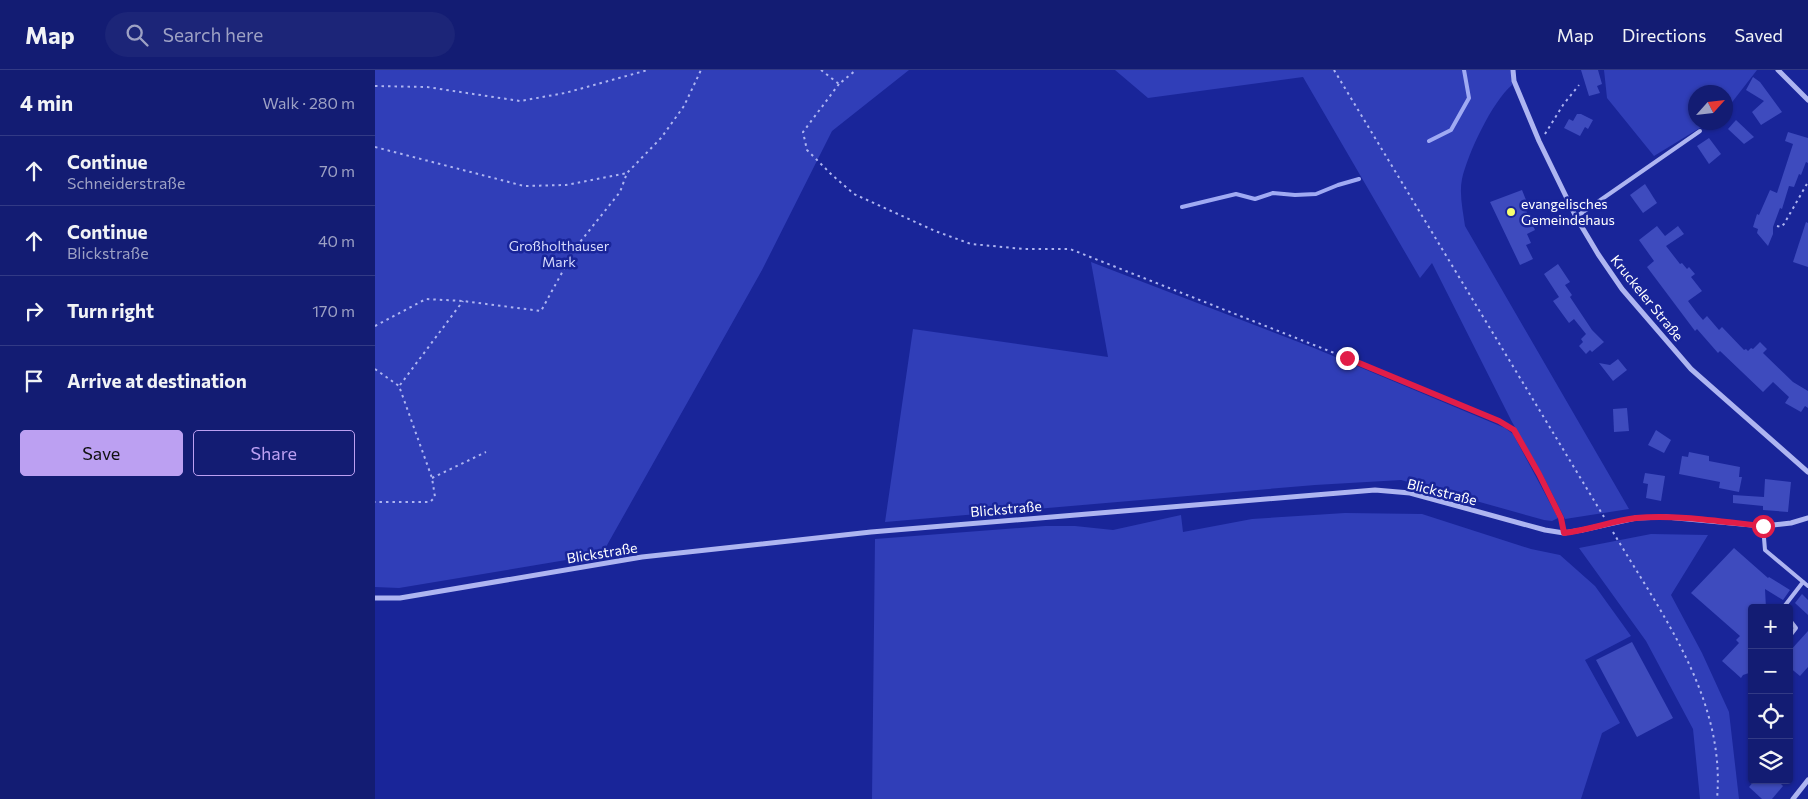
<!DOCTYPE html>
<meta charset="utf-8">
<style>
body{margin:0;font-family:Commissioner,sans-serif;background:#1c2578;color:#f1f3f6}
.controls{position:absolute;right:15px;bottom:15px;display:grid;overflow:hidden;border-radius:5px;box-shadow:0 1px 4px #0004}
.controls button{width:45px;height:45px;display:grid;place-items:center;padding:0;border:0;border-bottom:1px solid #323a85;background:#131c73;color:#f1f3f6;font:25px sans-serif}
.compass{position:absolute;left:1313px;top:15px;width:45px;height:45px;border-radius:50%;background:#131c73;box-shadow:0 1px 4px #0004;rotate:63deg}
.stop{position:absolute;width:15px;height:15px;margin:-11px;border:4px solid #e11d48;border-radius:50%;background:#fff}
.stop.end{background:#e11d48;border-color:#fff;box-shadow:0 1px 5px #0008}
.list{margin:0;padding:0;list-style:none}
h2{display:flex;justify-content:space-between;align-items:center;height:65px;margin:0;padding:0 20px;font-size:21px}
h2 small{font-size:16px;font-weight:400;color:#9da1c4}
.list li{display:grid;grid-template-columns:32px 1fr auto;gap:15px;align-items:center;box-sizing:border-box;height:70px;padding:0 20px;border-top:1px solid #323a85}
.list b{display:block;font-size:19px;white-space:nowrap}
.list p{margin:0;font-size:16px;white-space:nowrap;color:#9da1c4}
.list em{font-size:16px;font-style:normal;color:#9da1c4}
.actions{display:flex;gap:10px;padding:15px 20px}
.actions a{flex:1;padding:11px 0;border:1px solid #bca0f2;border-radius:5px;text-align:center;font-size:18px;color:#bca0f2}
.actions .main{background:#bca0f2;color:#111}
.icon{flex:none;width:28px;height:28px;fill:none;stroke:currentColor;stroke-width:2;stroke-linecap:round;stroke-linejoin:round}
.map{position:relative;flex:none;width:1433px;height:729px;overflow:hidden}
header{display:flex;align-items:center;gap:30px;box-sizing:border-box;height:70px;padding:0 25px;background:#131c73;border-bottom:1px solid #323a85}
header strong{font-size:24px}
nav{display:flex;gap:28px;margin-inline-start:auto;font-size:18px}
.search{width:350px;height:45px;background:#1c2578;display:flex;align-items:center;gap:12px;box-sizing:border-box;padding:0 18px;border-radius:28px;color:#9da1c4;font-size:19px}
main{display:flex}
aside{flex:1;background:#131c73}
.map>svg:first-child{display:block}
.green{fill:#303eb8}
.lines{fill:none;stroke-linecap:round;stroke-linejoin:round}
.stream{stroke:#a0aaf3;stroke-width:4}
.building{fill:#3e4bbe}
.path{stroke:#aeb5f1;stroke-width:2;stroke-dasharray:2.5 4;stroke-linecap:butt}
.service{stroke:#aeb5f1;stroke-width:4}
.minor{stroke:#aeb5f1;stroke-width:5}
.minor-bridge{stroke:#aeb5f1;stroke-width:5}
.route{stroke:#e11d48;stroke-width:6}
.poi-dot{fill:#f7ff6e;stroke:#192599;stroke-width:2}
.labels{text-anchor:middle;stroke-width:5;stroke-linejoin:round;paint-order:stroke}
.poi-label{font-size:14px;fill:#fff;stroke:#192599;text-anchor:start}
.park-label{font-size:14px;fill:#d5d9fc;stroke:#192599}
.street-label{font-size:14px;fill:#fff;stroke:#192599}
</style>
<header>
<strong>Map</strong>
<div class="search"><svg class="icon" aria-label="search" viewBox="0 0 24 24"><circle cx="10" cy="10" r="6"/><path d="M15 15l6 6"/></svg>Search here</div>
<nav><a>Map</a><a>Directions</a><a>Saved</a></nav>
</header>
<main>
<aside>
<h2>4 min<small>Walk · 280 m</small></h2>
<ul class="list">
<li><svg class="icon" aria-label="ahead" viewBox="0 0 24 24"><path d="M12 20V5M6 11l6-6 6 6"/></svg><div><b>Continue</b><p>Schneiderstraße</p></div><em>70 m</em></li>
<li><svg class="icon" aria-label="ahead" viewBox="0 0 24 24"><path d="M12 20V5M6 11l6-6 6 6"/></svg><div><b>Continue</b><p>Blickstraße</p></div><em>40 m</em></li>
<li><svg class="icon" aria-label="right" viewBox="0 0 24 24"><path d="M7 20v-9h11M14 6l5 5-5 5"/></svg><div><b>Turn right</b></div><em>170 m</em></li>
<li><svg class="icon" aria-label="arrive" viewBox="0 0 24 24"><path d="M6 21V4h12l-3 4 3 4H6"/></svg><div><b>Arrive at destination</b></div></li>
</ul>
<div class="actions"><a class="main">Save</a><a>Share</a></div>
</aside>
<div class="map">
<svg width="1433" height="729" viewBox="0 0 1433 729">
<rect width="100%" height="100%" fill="#192599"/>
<g class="green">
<polygon points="0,0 534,0 457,61 387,200 227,484 24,518 0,517"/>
<path d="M 740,0 L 1136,0 L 1137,15 C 1117,32 1093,83 1087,109 C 1084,124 1088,141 1090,156 L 1254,439 L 1190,449 L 1166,402 L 1137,352 L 1057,193 L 1045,208 L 928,7 L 773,28 Z"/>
<polygon points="1229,0 1382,0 1351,40 1350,22 1320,22 1320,52 1333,53 1279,86 1232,28"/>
<polygon points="716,192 939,278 1130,358 1138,364 1183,448 1177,451 1169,450 1026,410 940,415 510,452 538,259 733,287"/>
<polygon points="970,443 1047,444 1156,479 1185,485 1220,516 1256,566 1210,590 1245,653 1227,663 1206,729 497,729 500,469 670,456 700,456 738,460 806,445 808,462 877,449"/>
<polygon points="1276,464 1333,465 1296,525 1327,583 1354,642 1364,729 1325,729 1318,659 1271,571 1204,478"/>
</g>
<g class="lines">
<g class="stream">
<polyline points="1054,71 1076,60 1094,28 1089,0"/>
<polyline points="807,137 861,124 880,129 898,123 920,125 941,124 963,115 984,109"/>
</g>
</g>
<g class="building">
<polygon points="1206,0 1223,0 1227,14 1222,16 1225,23 1214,26"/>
<polygon points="1378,7 1385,12 1407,42 1386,55 1377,42 1389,31 1371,20"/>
<polygon points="1202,44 1206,44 1218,50 1213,59 1210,57 1205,66 1189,58 1194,49 1198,51"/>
<polygon points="1361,50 1379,67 1369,74 1353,59"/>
<polygon points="1413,62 1433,68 1433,93 1431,92 1426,105 1424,104 1419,117 1414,116 1407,139 1405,138 1398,157 1398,164 1393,176 1382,163 1383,159 1378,157 1382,144 1384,145 1395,120 1402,123 1418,74 1410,71"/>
<polygon points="1334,68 1346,84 1334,94 1322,76"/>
<polygon points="1270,114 1282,133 1268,143 1255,125"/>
<polygon points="1147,120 1153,135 1149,136 1160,160 1152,164 1156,173 1151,175 1158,189 1145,195 1115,132"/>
<polygon points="1431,152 1433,153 1433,197 1418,192"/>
<polygon points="1282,156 1290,166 1303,156 1309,164 1291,176 1305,194 1307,193 1312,199 1314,197 1320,204 1316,207 1327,221 1313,231 1322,243 1328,250 1332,246 1344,260 1347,257 1369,280 1371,279 1373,281 1376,278 1378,279 1385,272 1392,279 1388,283 1418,312 1433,321 1433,338 1430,336 1426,342 1410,333 1414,327 1398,312 1388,322 1345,281 1343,283 1322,259 1320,261 1272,197 1279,191 1264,170"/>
<polygon points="1183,194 1195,212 1190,215 1197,225 1195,227 1217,260 1229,272 1217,282 1215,280 1211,284 1204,276 1208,272 1206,269 1211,264 1199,249 1194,253 1178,231 1184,227 1169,204"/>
<polygon points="1243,289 1252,300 1238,311 1224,293 1235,295"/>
<polygon points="1252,338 1254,361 1239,362 1238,339"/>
<polygon points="1281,360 1296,370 1289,383 1273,375"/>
<polygon points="1314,382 1334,386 1334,391 1365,397 1364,407 1367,407 1364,422 1344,418 1345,412 1304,404 1307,386 1313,387"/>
<polygon points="1270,403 1290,406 1286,431 1271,428 1273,414 1268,413"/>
<polygon points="1390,409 1416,412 1413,442 1388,440 1388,436 1358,433 1358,425 1389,427"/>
<polygon points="1359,478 1393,508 1394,507 1415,520 1408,530 1390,519 1391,538 1377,538 1377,596 1374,603 1368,605 1366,608 1347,591 1364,573 1361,570 1365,566 1316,523"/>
<polygon points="1427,524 1433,530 1433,545 1420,533"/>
<polygon points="1433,561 1433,597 1425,606 1414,597 1414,582"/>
<polygon points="1257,572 1298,648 1262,667 1221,590"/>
<polygon points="1380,710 1402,710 1408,716 1397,729 1387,729 1374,717"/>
</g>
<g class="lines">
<g class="path">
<polyline points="446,0 464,14 481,0"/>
<polyline points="959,0 1229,447"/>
<polyline points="464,14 428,62 432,80 457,105 479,124 560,161 596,174 649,179 695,179 972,288 1124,351 1139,361 1164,404 1188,455"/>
<polyline points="0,16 52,17 145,31 190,23 273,0"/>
<polyline points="1170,64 1188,35 1204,15"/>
<polyline points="0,77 149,116 191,115 252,103"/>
<polyline points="1402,156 1406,157 1409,154 1433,112"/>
<polyline points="0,256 51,229 88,231 166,241 201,177 245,122 252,103 286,68 309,36 326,0"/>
<polyline points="0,299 24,316 57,408 60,427 55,432 0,432"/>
<polyline points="25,315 88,231"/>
<polyline points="57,408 111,382"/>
<path d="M 1238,462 C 1286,543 1351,629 1342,729"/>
</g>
<g class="service">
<polyline points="1201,147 1325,61"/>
<polyline points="1388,456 1390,480 1433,516"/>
<polyline points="1408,538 1428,512"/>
<polyline points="1414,549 1421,558 1414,567"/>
</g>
<g class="minor">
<polyline points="1138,0 1139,11 1164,71 1201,147 1223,184 1247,219 1316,299 1433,402"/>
<polyline points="1403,0 1433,30"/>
<polyline points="1261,448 1291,447 1388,456 1416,453 1433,448"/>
<polyline points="0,528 25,528 267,487 496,462 1000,420 1035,423 1170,460 1189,463 1207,460"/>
<polyline points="1418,729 1433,710"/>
</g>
<polyline class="minor-bridge" points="1207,460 1261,448"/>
</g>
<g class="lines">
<path class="route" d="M 972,288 L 1124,351 L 1139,360 L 1164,404 L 1186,448 L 1189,463 C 1214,460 1237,451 1261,448 C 1300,444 1349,452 1388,456"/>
</g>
<circle class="poi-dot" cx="1136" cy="142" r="5"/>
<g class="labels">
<g class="poi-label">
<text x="1146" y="139">evangelisches<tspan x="1146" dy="16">Gemeindehaus</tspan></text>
</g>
<g class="park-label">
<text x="184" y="181">Großholthauser<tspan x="184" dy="16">Mark</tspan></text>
</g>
<g class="street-label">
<text transform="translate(1272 228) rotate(51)" y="5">Kruckeler Straße</text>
<text transform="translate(1067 422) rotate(14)" y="5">Blickstraße</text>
<text transform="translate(631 439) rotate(-5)" y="5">Blickstraße</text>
<text transform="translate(227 483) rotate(-9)" y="5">Blickstraße</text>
</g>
</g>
</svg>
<div class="controls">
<button>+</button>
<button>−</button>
<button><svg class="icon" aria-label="locate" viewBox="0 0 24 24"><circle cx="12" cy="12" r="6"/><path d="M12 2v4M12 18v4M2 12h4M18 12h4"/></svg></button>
<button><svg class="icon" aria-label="layers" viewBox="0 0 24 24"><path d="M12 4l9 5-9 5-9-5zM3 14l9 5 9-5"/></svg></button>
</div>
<svg class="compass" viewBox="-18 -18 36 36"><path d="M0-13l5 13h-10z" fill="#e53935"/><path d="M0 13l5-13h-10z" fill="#9da1c4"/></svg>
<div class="stop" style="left:1388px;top:456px"></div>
<div class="stop end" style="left:972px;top:288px"></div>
</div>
</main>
